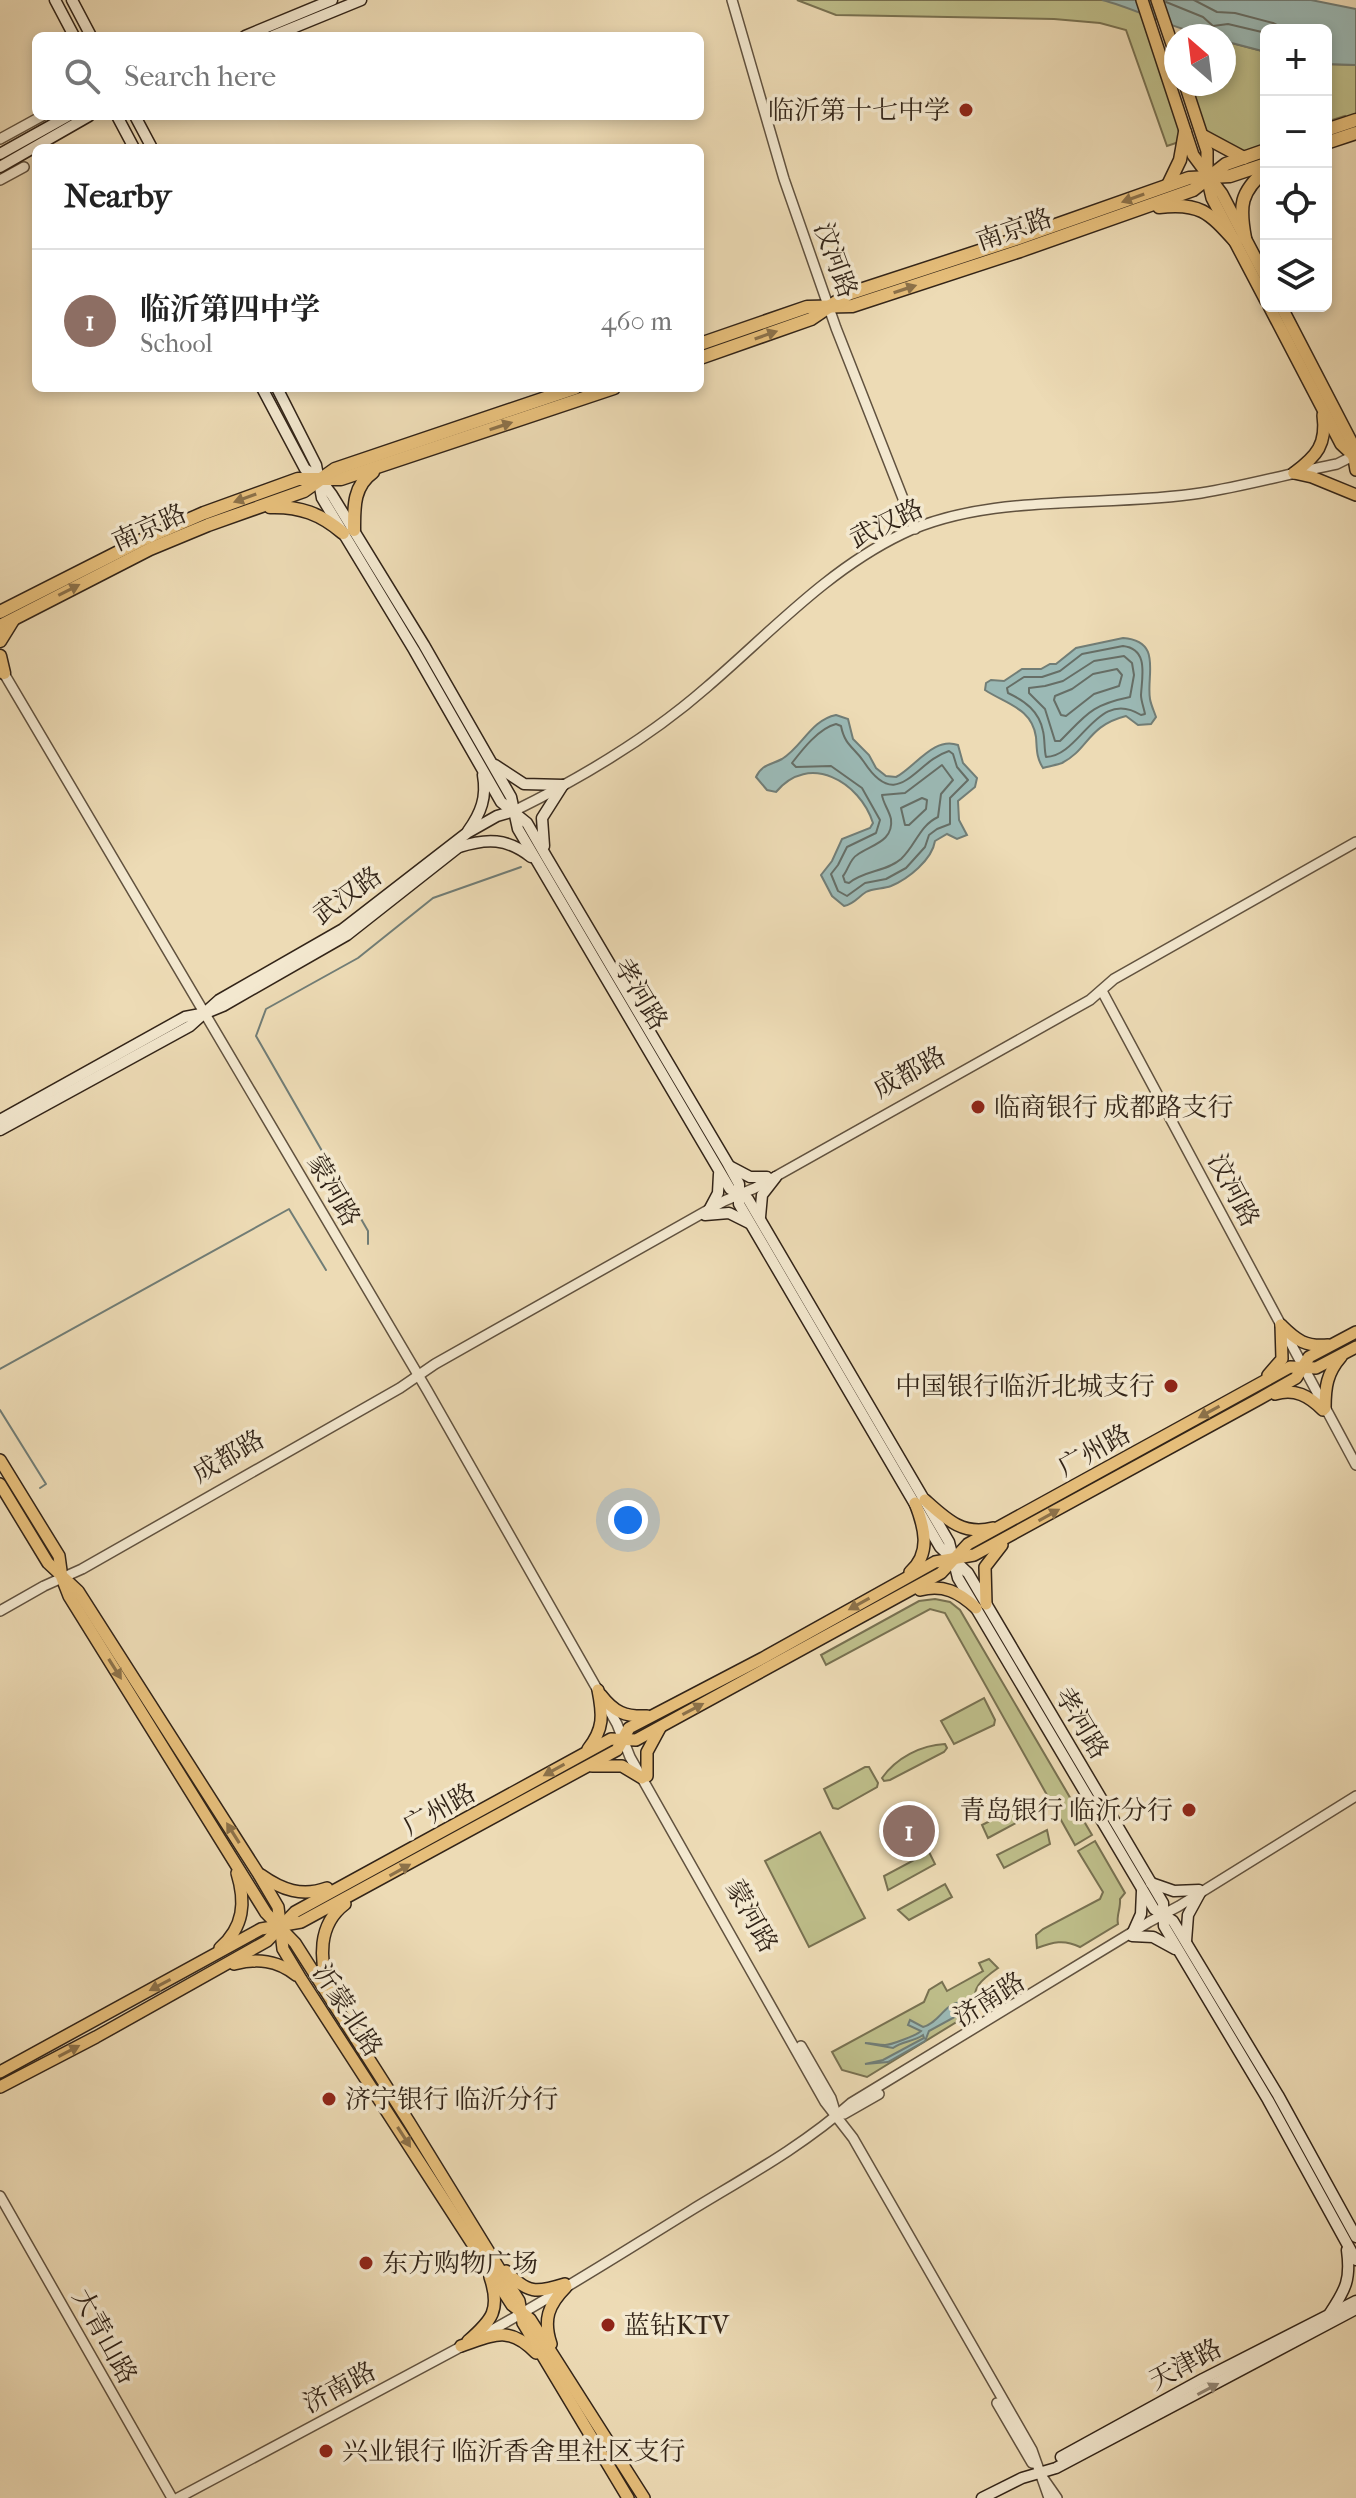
<!DOCTYPE html>
<meta charset="utf-8">
<style>
body{margin:0;font-family:"IM FELL French Canon","Noto Serif SC",serif;background:#f2f2f2;color:#222}
.controls{position:absolute;right:24px;top:24px;display:grid;overflow:hidden;border-radius:12px;box-shadow:0 4px 12px #0003}
.controls button{width:72px;height:72px;display:grid;place-items:center;padding:0;border:0;border-bottom:2px solid #e0e0e0;background:#fff;color:#222;font:40px sans-serif}
.compass{position:absolute;left:1164px;top:24px;width:72px;height:72px;border-radius:50%;background:#fff;box-shadow:0 4px 12px #0003;rotate:332deg}
.you{position:absolute;left:628px;top:1520px;width:28px;height:28px;margin:-20px;border:6px solid #fff;border-radius:50%;background:#1a73e8;box-shadow:0 0 0 12px #1a73e833}
.badge{display:grid;place-items:center;width:52px;height:52px;border-radius:50%;background:#7c3aed;color:#fff;font-size:26px;font-weight:700}
.pin{position:absolute;translate:-50% -50%;border:4px solid #fff;box-shadow:0 2px 8px #0006}
.list{margin:0;padding:0;list-style:none}
h2{display:flex;justify-content:space-between;align-items:center;height:104px;margin:0;padding:0 32px;font-size:34px}
h2 small{font-size:26px;font-weight:400;color:#767676}
.list li{display:grid;grid-template-columns:52px 1fr auto;gap:24px;align-items:center;box-sizing:border-box;height:144px;padding:0 32px;border-top:2px solid #e0e0e0}
.list b{display:block;font-size:30px;white-space:nowrap}
.list p{margin:0;font-size:26px;white-space:nowrap;color:#767676}
.list em{font-size:26px;font-style:normal;color:#767676}
.icon{flex:none;width:44px;height:44px;fill:none;stroke:currentColor;stroke-width:2;stroke-linecap:round;stroke-linejoin:round}
.map{position:relative;flex:none;width:1356px;height:2498px;overflow:hidden}
.search{position:absolute;background:#fff;box-shadow:0 4px 12px #0003;left:32px;top:32px;width:672px;height:88px;display:flex;align-items:center;gap:20px;box-sizing:border-box;padding:0 28px;border-radius:12px;color:#767676;font-size:30px}
.panel{position:absolute;background:#fff;box-shadow:0 4px 12px #0003;left:32px;top:144px;width:672px;height:248px;border-radius:12px}
.map>svg:first-child{display:block}
.green{fill:#bebe8a;stroke:#787151;stroke-width:2}
.water{fill:#9bb9b5;stroke:#717d76;stroke-width:2}
.lines{fill:none;stroke-linecap:round;stroke-linejoin:round}
.shore{stroke:#666e66;stroke-width:2}
.stream{stroke:#717d76;stroke-width:2}
.tertiary-casing{stroke:#61523f;stroke-width:12}
.secondary-casing{stroke:#322418;stroke-width:13}
.primary-casing{stroke:#322418;stroke-width:14}
.trunk-casing{stroke:#322418;stroke-width:15}
.tertiary{stroke:#f3e8cf;stroke-width:9}
.secondary{stroke:#f3e8cf;stroke-width:10}
.primary{stroke:#e6be7a;stroke-width:11}
.trunk{stroke:#e6be7a;stroke-width:12}
.oneway{fill:#8c7149}
.oneway2{fill:#928674}
.poi-dot{fill:#8f2418;stroke:#f3e8cf;stroke-width:3}
.labels{text-anchor:middle;stroke-width:7;stroke-linejoin:round;paint-order:stroke}
.poi-label{font-size:26px;fill:#322418;stroke:#f3e8cf;text-anchor:start}
.street-label{font-size:26px;fill:#322418;stroke:#f3e8cf}
</style>
<div class="map">
<svg width="1356" height="2498" viewBox="0 0 1356 2498">
<rect width="100%" height="100%" fill="#eddbb5"/>
<filter id="stains"><feTurbulence type="fractalNoise" baseFrequency=".0025" numOctaves="4"/><feColorMatrix values="0 0 0 0 .2 0 0 0 0 .09 0 0 0 0 .02 0 0 0 .5 -.17"/></filter>
<radialGradient id="worn" r=".72"><stop offset=".6" stop-color="#630" stop-opacity="0"/><stop offset="1" stop-color="#630" stop-opacity=".3"/></radialGradient>
<g class="green">
<polygon points="797,0 1136,0 1180,130 1179,142 1167,146 1126,30 1100,23 1054,19 836,15"/>
<polygon points="1224,41 1266,52 1266,144 1242,152 1206,131 1190,84 1224,84"/>
<polygon points="1326,64 1356,65 1356,128 1345,116 1326,122"/>
<polygon points="935,1599 950,1602 960,1610 1092,1835 1075,1845 945,1613 930,1609 826,1665 821,1655 919,1601"/>
<polygon points="984,1698 995,1720 994,1725 954,1744 941,1721"/>
<path d="M 945,1744 L 947,1748 L 944,1752 L 890,1780 L 884,1781 L 882,1778 C 896,1758 921,1745 945,1744 Z"/>
<polygon points="865,1767 869,1767 878,1783 877,1787 838,1809 833,1808 824,1789"/>
<polygon points="1029,1801 1038,1811 988,1838 982,1825"/>
<polygon points="1047,1830 1050,1844 1004,1868 997,1855"/>
<polygon points="820,1832 865,1918 809,1947 765,1861"/>
<path d="M 1095,1841 L 1125,1893 L 1120,1899 C 1121,1908 1116,1916 1118,1924 L 1080,1947 C 1064,1939 1053,1942 1037,1948 L 1036,1935 L 1043,1929 L 1100,1899 L 1103,1892 L 1078,1851 Z"/>
<polygon points="929,1852 935,1864 888,1890 884,1876"/>
<polygon points="945,1884 952,1897 909,1920 898,1910"/>
<path d="M 989,1959 L 998,1968 C 981,1980 970,1988 976,2010 L 867,2077 L 842,2070 L 832,2052 L 924,2002 L 929,1990 L 942,1982 L 947,1991 L 983,1971 L 979,1963 Z"/>
</g>
<g class="water">
<path d="M 1102,0 L 1311,0 L 1356,9 L 1356,65 L 1326,64 L 1326,30 L 1266,30 L 1266,52 L 1224,41 L 1224,36 C 1182,36 1143,10 1102,0 Z"/>
<path d="M 1123,638 C 1163,641 1146,675 1150,699 C 1151,705 1154,711 1156,717 L 1151,724 L 1138,725 L 1126,716 C 1087,726 1089,749 1062,763 C 1057,765 1049,766 1043,768 C 1036,757 1037,749 1036,737 C 1032,708 1006,704 985,690 L 986,683 L 991,680 L 1004,681 L 1022,669 L 1041,669 L 1050,664 L 1056,664 L 1076,648 Z"/>
<path d="M 836,715 L 848,719 L 853,739 L 869,755 L 876,768 L 886,776 L 896,777 C 915,767 934,736 958,745 L 963,763 L 977,778 L 975,787 L 958,801 L 959,820 L 967,835 L 957,839 L 947,834 L 935,841 C 932,860 908,879 891,886 C 883,889 873,888 866,892 C 858,897 854,904 844,906 L 832,896 L 821,875 L 832,861 L 842,839 L 870,828 L 873,823 C 860,782 809,752 776,792 L 767,790 L 756,777 C 762,764 771,765 782,759 C 802,747 811,720 836,715 Z"/>
<path d="M 960,2002 L 972,2002 L 973,2007 L 929,2031 L 925,2041 L 888,2062 L 865,2064 L 883,2060 L 924,2038 L 923,2035 C 913,2042 902,2041 893,2048 L 865,2043 C 872,2043 878,2045 885,2045 C 891,2045 917,2035 921,2031 L 908,2025 L 910,2020 L 923,2027 C 940,2022 943,2005 960,2002 Z"/>
</g>
<g class="lines">
<g class="shore">
<polyline points="1194,0 1217,12 1235,13 1273,23 1286,30"/>
<polyline points="1166,2 1203,17 1213,26 1228,24 1266,33"/>
<path d="M 1123,646 C 1149,649 1142,676 1141,695 C 1141,701 1144,708 1145,714 L 1141,715 C 1097,687 1081,756 1046,757 C 1044,749 1045,739 1043,731 C 1039,711 1025,701 1008,693 L 1007,688 L 1024,677 L 1042,677 L 1060,671 L 1082,654 Z"/>
<path d="M 1124,656 L 1132,663 L 1134,675 L 1130,697 C 1091,705 1087,714 1060,741 L 1055,741 L 1045,709 L 1029,693 L 1029,688 L 1045,686 L 1063,681 L 1094,661 Z"/>
<polygon points="1117,669 1122,675 1119,686 1094,694 1066,716 1061,715 1054,700 1055,696 1072,689 1093,674"/>
<path d="M 836,724 L 841,726 C 845,746 854,747 864,762 C 898,814 914,762 949,751 L 953,754 L 957,767 L 968,780 L 950,798 L 950,824 L 937,829 L 929,835 L 925,847 L 906,868 L 886,879 L 865,883 L 847,896 L 838,891 L 831,874 L 838,865 L 847,847 L 876,833 L 880,820 L 862,788 L 831,766 L 796,767 L 792,763 C 802,750 819,728 836,724 Z"/>
<path d="M 942,765 L 953,780 L 941,794 L 938,817 C 919,826 916,845 901,859 C 886,872 865,870 849,883 L 845,882 L 843,876 C 848,870 850,859 857,855 C 870,845 894,842 891,819 C 889,810 883,803 882,795 L 905,793 Z"/>
<polygon points="922,798 927,800 926,809 909,825 905,825 901,808"/>
</g>
<g class="stream">
<polyline points="368,1244 368,1231 256,1036 266,1009 358,958 433,898 521,867"/>
<polyline points="0,1369 289,1209 326,1270"/>
<polyline points="0,1410 46,1484 40,1488"/>
</g>
<g class="tertiary-casing">
<g id="tertiary">
<polyline points="732,0 784,179 836,328 915,529"/>
<polyline points="0,139 42,116"/>
<polyline points="0,180 24,167"/>
<polyline points="2,670 427,1390 617,1724 630,1757 825,2102 853,2138 1032,2450 1049,2498"/>
<path d="M 514,811 C 583,777 649,738 707,687 C 769,634 827,570 902,534 C 989,492 1106,508 1201,493 C 1246,486 1291,473 1337,464 L 1353,456"/>
<polyline points="1102,991 1356,1465"/>
<polyline points="0,1611 44,1586 82,1569 400,1388 435,1364 724,1201 755,1188 1090,1000 1114,979 1356,842"/>
<polyline points="801,2046 831,2098 835,2111"/>
<polyline points="844,2114 879,2094"/>
<polyline points="0,2196 172,2498"/>
<path d="M 481,2336 C 552,2298 620,2254 690,2211 C 744,2178 803,2146 851,2103 L 1149,1922 L 1179,1906 L 1356,1796"/>
<polyline points="997,2403 1032,2463"/>
<polyline points="1043,2478 1057,2498"/>
<polyline points="178,2498 468,2343"/>
</g>
</g>
<g class="secondary-casing">
<g id="secondary">
<polyline points="55,0 74,36"/>
<polyline points="72,0 91,36"/>
<polyline points="245,36 332,0"/>
<polyline points="273,36 361,0"/>
<polyline points="117,116 134,148"/>
<polyline points="135,116 152,148"/>
<polyline points="0,154 68,116"/>
<polyline points="0,167 89,116"/>
<polyline points="262,388 305,469 320,479 332,495 424,645 511,797 518,829 730,1189 748,1199 949,1542 958,1578 1154,1909 1173,1921 1278,2095 1356,2237"/>
<polyline points="277,388 316,465 322,498 414,650 501,802 527,823 546,856 728,1164 739,1184 739,1204 940,1547 968,1573 1163,1903 1164,1926 1268,2100 1356,2260"/>
<polyline points="495,765 524,784 563,785"/>
<path d="M 468,831 C 481,813 487,797 483,775"/>
<polyline points="544,846 542,818 563,785"/>
<path d="M 459,847 C 487,838 507,838 531,857"/>
<polyline points="0,1120 185,1017 206,1013 223,1006 347,935 460,846"/>
<polyline points="0,1130 190,1026 219,1000 343,929 467,833 497,816 514,811"/>
<polyline points="731,1167 750,1177 767,1177"/>
<polyline points="709,1210 718,1193 719,1174"/>
<polyline points="705,1215 729,1213 749,1223"/>
<polyline points="760,1217 762,1195 776,1177"/>
<polyline points="1151,1883 1174,1891 1199,1890"/>
<polyline points="1133,1932 1141,1914 1142,1891"/>
<polyline points="1132,1936 1153,1937 1175,1949"/>
<polyline points="1186,1941 1188,1915 1200,1893"/>
<path d="M 1330,2313 C 1346,2289 1351,2279 1347,2250"/>
<polyline points="1061,2457 1203,2379 1356,2301"/>
<polyline points="982,2498 1022,2478 1056,2468 1356,2309"/>
</g>
</g>
<g class="primary-casing">
<g id="primary">
<polyline points="1142,0 1193,155 1222,194 1266,278"/>
<polyline points="1157,0 1176,56"/>
<polyline points="1185,84 1207,151 1207,177 1212,198 1266,301"/>
<polyline points="1269,306 1341,444 1355,457"/>
<polyline points="1281,306 1351,441 1356,470"/>
<path d="M 1294,473 C 1317,456 1327,444 1323,415"/>
<polyline points="1294,473 1312,477 1356,495"/>
<path d="M 1281,1325 C 1297,1341 1306,1347 1328,1345"/>
<polyline points="1268,1375 1282,1359 1281,1325"/>
<path d="M 1275,1394 C 1295,1388 1309,1396 1323,1410"/>
<path d="M 1325,1408 C 1325,1387 1327,1373 1341,1357"/>
<polyline points="0,1460 59,1556 62,1578 69,1596 266,1913 295,1943 409,2122 519,2301 523,2323 628,2498"/>
<polyline points="0,1484 48,1563 78,1591 258,1873 278,1907 283,1949 301,1979 512,2305 530,2319 644,2498"/>
<path d="M 925,1500 C 946,1519 963,1536 993,1528"/>
<path d="M 910,1572 C 932,1553 924,1526 915,1503"/>
<path d="M 920,1590 C 943,1584 959,1592 976,1608"/>
<polyline points="986,1604 985,1567 1002,1545"/>
<path d="M 601,1695 C 614,1712 625,1717 647,1716"/>
<path d="M 588,1749 C 604,1729 603,1715 598,1690"/>
<polyline points="592,1766 622,1766 642,1778"/>
<polyline points="647,1776 647,1752 660,1728"/>
<path d="M 261,1875 C 282,1890 302,1897 327,1888"/>
<path d="M 220,1948 C 244,1927 246,1902 237,1873"/>
<path d="M 234,1964 C 257,1958 277,1960 296,1975"/>
<path d="M 328,1990 C 320,1959 317,1925 345,1904"/>
<polyline points="0,2072 261,1929 301,1922 617,1750 629,1728 763,1658 935,1562 974,1555 1259,1399 1296,1378 1309,1357 1356,1332"/>
<polyline points="0,2087 96,2037 267,1941 295,1912 611,1739 636,1740 941,1573 968,1544 1290,1367 1316,1368 1356,1347"/>
<path d="M 506,2271 C 528,2294 536,2293 565,2284"/>
<path d="M 468,2341 C 492,2320 501,2310 490,2277"/>
<path d="M 551,2344 C 543,2320 548,2305 566,2287"/>
<path d="M 461,2346 C 494,2335 509,2325 536,2353"/>
</g>
</g>
<g class="trunk-casing">
<g id="trunk">
<polyline points="1326,130 1356,120"/>
<polyline points="1203,136 1244,158"/>
<polyline points="1326,143 1356,133"/>
<polyline points="1168,185 1180,160 1185,132"/>
<path d="M 1159,207 C 1199,202 1209,212 1235,241"/>
<path d="M 1245,238 C 1239,206 1240,192 1266,170"/>
<polyline points="700,344 807,307 852,306 1020,251 1193,190 1226,164 1266,150"/>
<polyline points="700,358 811,319 848,294 1016,239 1189,178 1230,176 1266,164"/>
<path d="M 270,507 C 300,506 321,514 343,533"/>
<path d="M 354,530 C 354,508 353,486 373,472"/>
<polyline points="0,612 144,539 204,513 298,479 341,479 614,388"/>
<polyline points="0,626 150,549 208,525 304,491 335,469 575,388"/>
<polyline points="0,641 13,620"/>
<polyline points="0,656 4,673"/>
</g>
</g>
<use href="#tertiary" class="tertiary"/>
<use href="#secondary" class="secondary"/>
<use href="#primary" class="primary"/>
<use href="#trunk" class="trunk"/>
</g>
<defs><path id="oneway-solid" d="M-6-.8H1V-3.2L6.5 0L1 3.2V.8H-6Z" transform="scale(2)"/></defs>
<g class="oneway">
<use href="#oneway-solid" transform="translate(1133 198) rotate(160)"/>
<use href="#oneway-solid" transform="translate(905 289) rotate(-18)"/>
<use href="#oneway-solid" transform="translate(766 335) rotate(-19)"/>
<use href="#oneway-solid" transform="translate(501 426) rotate(-18)"/>
<use href="#oneway-solid" transform="translate(245 498) rotate(160)"/>
<use href="#oneway-solid" transform="translate(69 590) rotate(-27)"/>
<use href="#oneway-solid" transform="translate(1209 1412) rotate(151)"/>
<use href="#oneway-solid" transform="translate(1049 1515) rotate(-29)"/>
<use href="#oneway-solid" transform="translate(859 1604) rotate(151)"/>
<use href="#oneway-solid" transform="translate(115 1669) rotate(58)"/>
<use href="#oneway-solid" transform="translate(693 1709) rotate(-28)"/>
<use href="#oneway-solid" transform="translate(554 1770) rotate(151)"/>
<use href="#oneway-solid" transform="translate(233 1833) rotate(-122)"/>
<use href="#oneway-solid" transform="translate(400 1870) rotate(-29)"/>
<use href="#oneway-solid" transform="translate(160 1985) rotate(152)"/>
<use href="#oneway-solid" transform="translate(69 2051) rotate(-28)"/>
<use href="#oneway-solid" transform="translate(404 2137) rotate(57)"/>
</g>
<use class="oneway2" href="#oneway-solid" transform="translate(1208 2389) rotate(-28)"/>
<g class="poi-dot">
<circle cx="966" cy="110" r="8"/>
<circle cx="978" cy="1107" r="8"/>
<circle cx="1171" cy="1386" r="8"/>
<circle cx="1189" cy="1810" r="8"/>
<circle cx="329" cy="2099" r="8"/>
<circle cx="366" cy="2263" r="8"/>
<circle cx="608" cy="2325" r="8"/>
<circle cx="326" cy="2451" r="8"/>
</g>
<g class="labels">
<g class="poi-label">
<text x="950" y="119" text-anchor="end">临沂第十七中学</text>
<text x="994" y="1116">临商银行 成都路支行</text>
<text x="1155" y="1395" text-anchor="end">中国银行临沂北城支行</text>
<text x="1173" y="1819" text-anchor="end">青岛银行 临沂分行</text>
<text x="345" y="2108">济宁银行 临沂分行</text>
<text x="382" y="2272">东方购物广场</text>
<text x="624" y="2334">蓝钻KTV</text>
<text x="342" y="2460">兴业银行 临沂香舍里社区支行</text>
</g>
<g class="street-label">
<text transform="translate(1014 229) rotate(-19)" y="9">南京路</text>
<text transform="translate(836 260) rotate(70)" y="9">汶河路</text>
<text transform="translate(886 523) rotate(-26)" y="9">武汉路</text>
<text transform="translate(149 527) rotate(-24)" y="9">南京路</text>
<text transform="translate(347 895) rotate(-36)" y="9">武汉路</text>
<text transform="translate(641 994) rotate(59)" y="9">孝河路</text>
<text transform="translate(909 1072) rotate(-29)" y="9">成都路</text>
<text transform="translate(334 1190) rotate(60)" y="9">蒙河路</text>
<text transform="translate(1234 1190) rotate(62)" y="9">汶河路</text>
<text transform="translate(1094 1450) rotate(-29)" y="9">广州路</text>
<text transform="translate(228 1456) rotate(-30)" y="9">成都路</text>
<text transform="translate(1082 1723) rotate(59)" y="9">孝河路</text>
<text transform="translate(439 1809) rotate(-29)" y="9">广州路</text>
<text transform="translate(752 1916) rotate(61)" y="9">蒙河路</text>
<text transform="translate(989 1999) rotate(-32)" y="9">济南路</text>
<text transform="translate(348 2010) rotate(57)" y="9">沂蒙北路</text>
<text transform="translate(105 2336) rotate(61)" y="9">大青山路</text>
<text transform="translate(1185 2364) rotate(-28)" y="9">天津路</text>
<text transform="translate(339 2387) rotate(-28)" y="9">济南路</text>
</g>
</g>
<rect width="100%" height="100%" filter="url(#stains)"/>
<rect width="100%" height="100%" fill="url(#worn)"/>
</svg>
<div class="controls">
<button>+</button>
<button>−</button>
<button><svg class="icon" aria-label="locate" viewBox="0 0 24 24"><circle cx="12" cy="12" r="6"/><path d="M12 2v4M12 18v4M2 12h4M18 12h4"/></svg></button>
<button><svg class="icon" aria-label="layers" viewBox="0 0 24 24"><path d="M12 4l9 5-9 5-9-5zM3 14l9 5 9-5"/></svg></button>
</div>
<svg class="compass" viewBox="-18 -18 36 36"><path d="M0-13l5 13h-10z" fill="#e53935"/><path d="M0 13l5-13h-10z" fill="#767676"/></svg>
<div class="you"></div>
<div class="pin badge" style="left:909px;top:1831px;background:#8d6e63">1</div>
<div class="search"><svg class="icon" aria-label="search" viewBox="0 0 24 24"><circle cx="10" cy="10" r="6"/><path d="M15 15l6 6"/></svg>Search here</div>
<section class="panel">
<h2>Nearby<small></small></h2>
<ul class="list">
<li><span class="badge" style="background:#8d6e63">1</span><div><b>临沂第四中学</b><p>School</p></div><em>460 m</em></li>
</ul>
</section>
</div>
